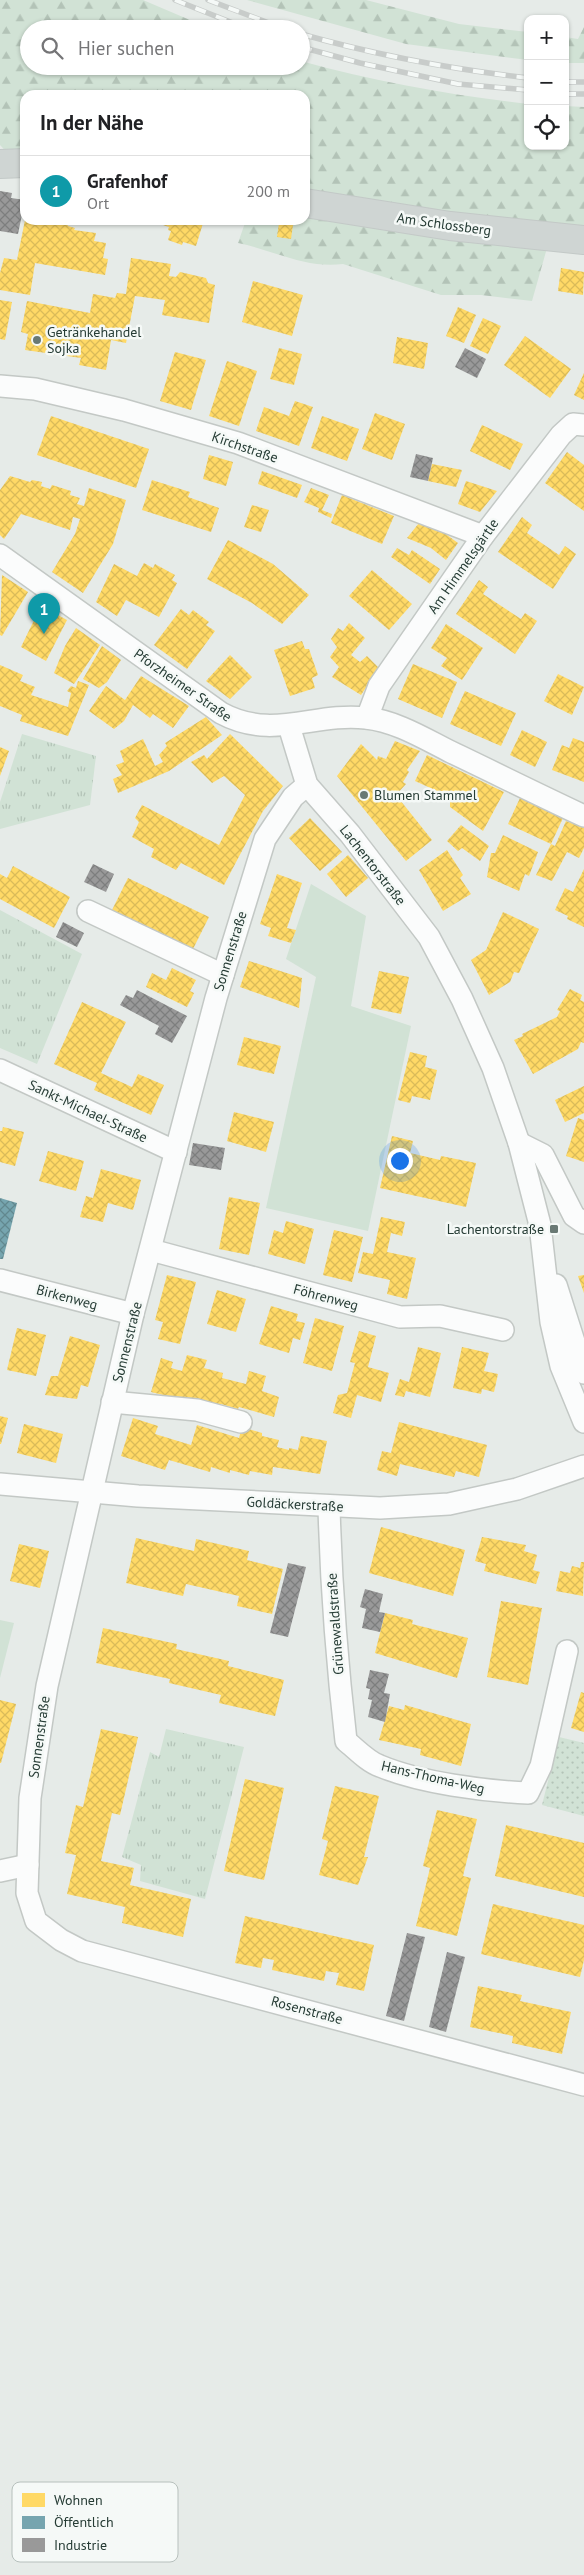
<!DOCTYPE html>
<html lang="de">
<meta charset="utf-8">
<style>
body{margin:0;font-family:"PT Sans",sans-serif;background:#f2f2f2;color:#202124}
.controls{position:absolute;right:15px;top:15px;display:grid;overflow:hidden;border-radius:10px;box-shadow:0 1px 4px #0004}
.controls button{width:45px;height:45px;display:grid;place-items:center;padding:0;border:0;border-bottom:1px solid #e0e0e0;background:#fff;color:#202124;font:25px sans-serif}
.you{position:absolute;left:399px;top:1160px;width:18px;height:18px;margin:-12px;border:4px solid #fff;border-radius:50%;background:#1a73e8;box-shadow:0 0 0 8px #1a73e833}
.badge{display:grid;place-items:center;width:32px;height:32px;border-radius:50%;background:#db2777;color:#fff;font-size:16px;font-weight:700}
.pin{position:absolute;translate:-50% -41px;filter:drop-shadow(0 1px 2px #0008)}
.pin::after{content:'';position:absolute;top:26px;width:18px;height:15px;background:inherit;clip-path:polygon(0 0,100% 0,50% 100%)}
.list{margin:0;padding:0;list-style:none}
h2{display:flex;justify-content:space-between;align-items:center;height:65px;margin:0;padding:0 20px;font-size:21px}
h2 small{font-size:16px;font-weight:400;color:#757577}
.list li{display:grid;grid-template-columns:32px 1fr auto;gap:15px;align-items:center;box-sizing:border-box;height:70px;padding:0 20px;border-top:1px solid #e0e0e0}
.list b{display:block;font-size:19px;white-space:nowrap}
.list p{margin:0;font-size:16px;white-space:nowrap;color:#757577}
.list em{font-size:16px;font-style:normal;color:#757577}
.icon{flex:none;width:28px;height:28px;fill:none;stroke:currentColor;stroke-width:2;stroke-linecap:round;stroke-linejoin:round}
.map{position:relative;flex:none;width:584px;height:2575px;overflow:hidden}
.search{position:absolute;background:#fff;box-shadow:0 1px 4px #0004;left:20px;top:20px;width:290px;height:55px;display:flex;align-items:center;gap:12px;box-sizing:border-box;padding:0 18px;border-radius:28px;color:#757577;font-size:19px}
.panel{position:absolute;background:#fff;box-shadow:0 1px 4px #0004;left:20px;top:90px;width:290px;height:135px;border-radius:15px}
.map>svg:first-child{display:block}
.grass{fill:url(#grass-tufts)}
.forest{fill:url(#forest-firs)}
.park{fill:url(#park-dots)}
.garden{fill:#d1e2d5}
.homes{fill:url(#homes-cross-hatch)}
.public{fill:url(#public-cross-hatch)}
.industry{fill:url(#industry-cross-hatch)}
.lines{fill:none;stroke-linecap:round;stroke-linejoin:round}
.minor-casing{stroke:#c3c8c5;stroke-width:24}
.major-casing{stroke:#c3c9c7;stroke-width:30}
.minor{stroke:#fbfcfc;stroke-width:21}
.major{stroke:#cfd5d3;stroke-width:28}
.rail-casing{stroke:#c8ccca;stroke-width:5.5}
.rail{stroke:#f5f9f7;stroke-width:4;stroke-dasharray:11;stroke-linecap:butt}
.poi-dot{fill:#697974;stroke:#f5f9f7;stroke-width:2}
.labels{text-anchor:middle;stroke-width:5;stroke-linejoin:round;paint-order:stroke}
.street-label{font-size:14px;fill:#263c35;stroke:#f5f9f7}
.poi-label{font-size:14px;fill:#263c35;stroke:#f5f9f7;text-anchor:start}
.key{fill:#f5f9f7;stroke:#b7c0bd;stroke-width:1}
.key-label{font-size:14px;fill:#263c35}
</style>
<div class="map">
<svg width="584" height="2575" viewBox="0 0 584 2575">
<defs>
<pattern id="grass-tufts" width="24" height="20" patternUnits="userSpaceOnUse" patternTransform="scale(1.25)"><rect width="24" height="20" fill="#d1e2d5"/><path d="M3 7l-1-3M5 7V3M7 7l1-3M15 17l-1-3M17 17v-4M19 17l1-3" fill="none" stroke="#b3c3b7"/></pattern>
<pattern id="forest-firs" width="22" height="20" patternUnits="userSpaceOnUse" patternTransform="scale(1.25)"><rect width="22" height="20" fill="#d1e2d5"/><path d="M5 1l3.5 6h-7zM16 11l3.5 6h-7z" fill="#b3c3b7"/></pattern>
<pattern id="park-dots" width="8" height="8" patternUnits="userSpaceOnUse" patternTransform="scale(1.25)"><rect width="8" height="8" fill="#d1e2d5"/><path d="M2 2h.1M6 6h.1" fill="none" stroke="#b3c3b7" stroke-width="1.8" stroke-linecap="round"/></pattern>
<pattern id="homes-cross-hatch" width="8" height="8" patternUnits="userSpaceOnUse" patternTransform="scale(1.25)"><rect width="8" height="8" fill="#ffd966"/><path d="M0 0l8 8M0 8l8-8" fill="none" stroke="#dabb59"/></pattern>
<pattern id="public-cross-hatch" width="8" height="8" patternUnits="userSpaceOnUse" patternTransform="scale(1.25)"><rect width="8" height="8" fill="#76a5af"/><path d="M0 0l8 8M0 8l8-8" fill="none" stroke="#61888f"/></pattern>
<pattern id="industry-cross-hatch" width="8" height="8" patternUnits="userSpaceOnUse" patternTransform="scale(1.25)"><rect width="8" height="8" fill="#999"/><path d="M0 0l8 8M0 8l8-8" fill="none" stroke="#7d7e7e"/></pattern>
</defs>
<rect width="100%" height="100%" fill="#e6ebe8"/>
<g class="grass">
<polygon points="22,734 96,756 90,805 0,829 0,802"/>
<polygon points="0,910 82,954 37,1064 0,1048"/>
<polygon points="166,1729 244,1747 205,1899 140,1881 141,1865 122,1857 150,1752 159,1757"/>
</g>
<g class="forest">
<path d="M 0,0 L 143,0 L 211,29 L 29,29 L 29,66 L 301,66 L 301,61 C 376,82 451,95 528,104 L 528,146 L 565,146 L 565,106 L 584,107 L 584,240 L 305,203 L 305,95 L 25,95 L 25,163 L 17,163 L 0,145 Z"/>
<polygon points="247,0 366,0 459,24 528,32 528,60 406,44"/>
<polygon points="584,27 584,63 565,63 565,37 578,39"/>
<path d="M 305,213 L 547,248 L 532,301 L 481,295 L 441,295 L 343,264 C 306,269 273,250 238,243 L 246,220 L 305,220 Z"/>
</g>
<polygon class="park" points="559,1737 584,1743 584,1816 542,1805"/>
<g class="garden">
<polygon points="311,884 366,916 351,1006 411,1026 368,1231 266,1208 316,977 286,959"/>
<polygon points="0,1620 14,1623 0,1678"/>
</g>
<g class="homes">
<polygon points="25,220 66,222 68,226 75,228 74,230 96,233 94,241 106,243 103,258 108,259 105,275 35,263 30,295 0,290 0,273 4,258 17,260"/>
<polygon points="148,220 204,220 196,246 183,242 182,245 168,240 171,231 168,230 169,227"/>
<polygon points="279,223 293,225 291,239 277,237"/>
<polygon points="131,258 171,264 169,276 176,277 180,272 206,278 208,283 215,285 209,323 162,315 165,300 135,296 126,343 111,340 106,370 79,365 81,358 25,350 28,334 21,332 27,301 90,313 93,294 115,298 117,293 126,294"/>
<polygon points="561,268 584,272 583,295 558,291"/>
<polygon points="253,281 303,295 292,336 242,322"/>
<polygon points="0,300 12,302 5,340 0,339"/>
<polygon points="458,307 476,315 464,343 446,336"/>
<polygon points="483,318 501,326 488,354 470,346"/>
<polygon points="525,336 571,369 550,398 504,365"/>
<polygon points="397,337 428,343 424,369 393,363"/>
<polygon points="279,348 302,354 294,385 270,379"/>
<polygon points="175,352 206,360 191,410 160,401"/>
<polygon points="227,361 257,371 239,426 209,416"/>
<polygon points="584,373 584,400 574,395"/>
<polygon points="295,401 313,407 299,446 256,431 264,407 289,416"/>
<polygon points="375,413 405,424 392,460 362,449"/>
<polygon points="51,416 149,449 136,488 37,455"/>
<polygon points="322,416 359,429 347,461 311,448"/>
<polygon points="482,425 523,444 510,470 470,451"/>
<polygon points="567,452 584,465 584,511 545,483"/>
<polygon points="209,455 233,462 226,486 203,479"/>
<polygon points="432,464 462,470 456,487 428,481"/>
<polygon points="262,471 302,485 297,498 258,484"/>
<polygon points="10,476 30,482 32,480 42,482 41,486 50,489 52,485 71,491 70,495 80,498 77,504 84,506 89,488 126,500 113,544 83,593 52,572 75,534 80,519 73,517 70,530 21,514 4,539 0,535 0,490"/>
<polygon points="152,480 190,492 188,497 219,508 211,532 142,510"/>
<polygon points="466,481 497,491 480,512 458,504"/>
<polygon points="311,488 329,495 322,510 332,514 331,518 318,512 319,508 304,502"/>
<polygon points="342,495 394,516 382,544 331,523"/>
<polygon points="252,505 269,510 261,532 244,527"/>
<polygon points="522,517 532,525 527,533 559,555 565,546 576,554 553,589 498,552"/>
<polygon points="419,523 443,532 458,543 446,560 431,548 407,538"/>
<polygon points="228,540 273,564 309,595 282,624 252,603 207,579"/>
<polygon points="397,548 409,555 412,550 440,569 430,584 391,557"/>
<polygon points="144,563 153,568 155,564 175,575 172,580 177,583 159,617 126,600 117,616 96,602 114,564 137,576"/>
<polygon points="372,570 412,604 389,630 349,596"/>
<polygon points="2,575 28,592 2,636 0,635"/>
<polygon points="479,580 488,587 483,594 521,619 525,613 537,621 515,654 456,614"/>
<polygon points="41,606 67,620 46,661 21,647"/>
<polygon points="181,609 189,615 193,610 209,622 206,625 215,631 187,669 154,645"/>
<polygon points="349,623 365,638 351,655 360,662 367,656 379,668 361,695 332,677 339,667 330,657 337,647 331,639 338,628 343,631"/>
<polygon points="446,624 483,648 462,680 441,666 447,658 431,648"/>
<polygon points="76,628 100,645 74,684 54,673 65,646"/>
<polygon points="302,641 305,649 309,649 318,675 312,678 315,688 290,696 274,650"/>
<polygon points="102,646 121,660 107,682 99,688 83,679"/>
<polygon points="230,655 252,677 230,699 206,681"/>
<polygon points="413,664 457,682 442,718 398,699"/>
<polygon points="0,665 23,675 20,681 35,687 31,695 68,707 71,693 67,691 71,686 76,688 78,681 89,685 68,736 20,721 22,715 0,706"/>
<polygon points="558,674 584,687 572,715 544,701"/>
<polygon points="141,676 189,706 173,728 153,714 150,718 133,705 124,721 114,729 89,711 106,686 125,700"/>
<polygon points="465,691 516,713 501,746 450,724"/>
<polygon points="206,717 222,735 169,771 118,793 113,779 122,775 116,765 124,762 120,751 143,739 155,766 163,762 159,755 167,746 165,743"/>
<polygon points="522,730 547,742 535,767 510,755"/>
<polygon points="230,734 283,786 263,811 224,885 181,863 176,870 151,857 154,849 132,837 139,822 135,818 142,805 219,845 245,795 224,776 212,783 191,762 204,755 207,759"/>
<polygon points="573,738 584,742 584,782 552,770 562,745 569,748"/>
<polygon points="395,741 420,751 407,770 409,772 403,782 406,784 396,795 432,840 406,861 337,776 361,744 377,760 378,756 386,759"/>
<polygon points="0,747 9,751 0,776"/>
<polygon points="427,755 504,792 483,831 450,807 450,802 445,798 446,795 415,781"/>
<polygon points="520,798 563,818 551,844 508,824"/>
<polygon points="310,818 342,852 320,871 289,838"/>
<polygon points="566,821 584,828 584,848 579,858 567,852 552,881 536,875 551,844 555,846"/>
<polygon points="461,825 489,846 480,861 462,848 458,851 447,841"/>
<polygon points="503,835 538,852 529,876 525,874 519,891 487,877 491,853 495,853"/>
<polygon points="447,850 463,875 460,878 471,894 443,911 419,870"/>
<polygon points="348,855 368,878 346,897 327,874"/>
<polygon points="13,866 70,897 54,928 0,899 0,874 7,878"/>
<polygon points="584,869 584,927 567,919 568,916 555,910 565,888 573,892"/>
<polygon points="277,874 302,883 287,928 296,930 291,943 268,936 271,928 260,924"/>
<polygon points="128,878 209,917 192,951 111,912"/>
<polygon points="503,912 539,929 519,973 514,972 510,982 489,995 471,960 486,950"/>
<polygon points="249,961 302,978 299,1008 240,987"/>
<polygon points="172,968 196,980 190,991 194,993 187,1007 146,987 152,973 166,980"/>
<polygon points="379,971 409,977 401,1014 371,1008"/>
<polygon points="570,989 582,995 580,1000 584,1002 584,1043 581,1042 578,1049 533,1074 514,1040 523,1036 522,1034 557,1017 560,1011 557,1010"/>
<polygon points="82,1002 126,1022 101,1073 132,1087 138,1074 164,1085 151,1115 94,1090 97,1083 54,1064"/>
<polygon points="244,1037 281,1046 274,1074 237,1065"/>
<polygon points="410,1052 427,1056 425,1067 437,1070 430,1100 412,1096 410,1103 398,1100"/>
<polygon points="584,1086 584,1113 565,1122 555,1100"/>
<polygon points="234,1112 274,1122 266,1152 227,1141"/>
<polygon points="578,1118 584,1120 584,1162 566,1156"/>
<polygon points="3,1127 24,1132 15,1166 0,1162 0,1131 2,1131"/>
<polygon points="392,1136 413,1141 410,1153 440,1160 441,1156 476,1163 466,1207 380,1188"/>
<polygon points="48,1151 84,1161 76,1191 39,1181"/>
<polygon points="101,1169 141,1180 133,1210 108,1203 103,1222 80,1217 86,1196 93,1198"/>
<polygon points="229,1197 260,1203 249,1255 219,1249"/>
<polygon points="381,1217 405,1222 402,1236 391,1233 387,1252 416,1258 407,1299 387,1294 390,1280 358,1273 363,1252 373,1254"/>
<polygon points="286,1221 314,1229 305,1264 268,1254 274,1230 283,1233"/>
<polygon points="334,1230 363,1237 352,1282 323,1275"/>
<polygon points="167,1275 196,1282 180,1344 158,1339 163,1322 155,1320"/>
<polygon points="584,1275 584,1293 578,1276"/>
<polygon points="217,1290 246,1299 236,1332 207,1324"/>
<polygon points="271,1306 298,1314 296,1321 305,1323 300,1340 293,1338 289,1353 259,1344"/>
<polygon points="315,1318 344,1326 332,1371 303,1363"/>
<polygon points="17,1328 46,1335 36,1376 7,1370"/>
<polygon points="359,1331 376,1336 368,1367 389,1373 381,1402 357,1395 351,1418 333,1413 338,1395 347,1393 355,1363 350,1362"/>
<polygon points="70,1336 100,1345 88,1387 81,1385 77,1399 45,1395 51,1376 58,1376"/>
<polygon points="418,1347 441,1353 430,1397 406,1391 404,1397 395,1395 400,1379 409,1382"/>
<polygon points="462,1347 489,1353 484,1371 498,1374 494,1392 482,1389 481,1394 453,1388"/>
<polygon points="187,1355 207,1360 204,1368 223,1373 222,1378 246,1384 249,1371 266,1376 262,1391 279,1397 274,1417 239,1407 238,1409 221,1404 220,1408 179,1397 179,1399 151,1392 161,1358 173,1362 171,1368 182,1371"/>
<polygon points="0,1416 8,1418 1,1444 0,1444"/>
<polygon points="133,1418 158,1426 155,1434 191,1445 197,1425 239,1438 242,1427 262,1433 262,1436 279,1440 277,1447 289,1450 289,1448 298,1450 301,1436 327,1441 320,1474 273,1467 272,1475 250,1471 249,1475 230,1470 230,1473 211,1467 210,1472 169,1460 165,1470 121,1456"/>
<polygon points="399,1422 487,1445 479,1477 456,1471 454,1477 400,1464 397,1476 377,1470 382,1451 391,1453"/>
<polygon points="24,1424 63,1434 56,1463 17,1453"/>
<polygon points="381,1527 465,1550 453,1596 369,1573"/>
<polygon points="482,1537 526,1545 524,1551 537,1555 533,1570 540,1572 536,1584 484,1571 486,1564 475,1561"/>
<polygon points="136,1538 194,1551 196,1539 249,1551 247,1560 283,1569 272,1614 237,1606 239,1596 186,1584 183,1596 126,1583"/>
<polygon points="19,1544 49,1551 40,1588 10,1581"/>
<polygon points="581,1562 584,1562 583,1596 556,1591 560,1571 570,1573 572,1566 580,1568"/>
<polygon points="501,1601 542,1608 528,1685 487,1677"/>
<polygon points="385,1613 413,1620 412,1624 468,1638 457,1678 375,1653"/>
<polygon points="103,1628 177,1644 176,1649 229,1661 228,1666 284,1680 275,1716 219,1703 221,1695 169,1683 170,1679 96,1663"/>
<polygon points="581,1692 584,1693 584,1732 571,1728"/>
<polygon points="0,1700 16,1704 1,1763 0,1763"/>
<polygon points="405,1705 471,1724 461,1766 420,1755 421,1749 379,1740 389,1706 404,1710"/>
<polygon points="101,1729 138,1737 120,1815 112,1813 101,1861 134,1868 130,1885 191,1899 183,1937 122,1923 125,1907 67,1894 76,1855 65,1853 76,1805 83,1807"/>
<polygon points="245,1779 284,1788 264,1880 224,1871"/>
<polygon points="335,1786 379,1796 364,1857 368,1857 358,1885 319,1875 328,1841 322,1839"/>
<polygon points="437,1810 477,1819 463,1876 471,1878 457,1936 416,1926 430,1868 423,1866"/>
<polygon points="506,1825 584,1843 584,1897 495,1876"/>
<polygon points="493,1904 584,1925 584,1960 580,1977 481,1954"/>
<polygon points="245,1916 374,1945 364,1991 336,1985 339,1973 326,1971 324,1981 272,1970 274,1960 263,1958 261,1968 235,1963"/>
<polygon points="478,1986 522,1995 520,2001 571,2012 562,2054 512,2043 513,2036 470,2027"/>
</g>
<polygon class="public" points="0,1198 17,1203 3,1259 0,1259"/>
<g class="industry">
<polygon points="0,191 12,193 11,198 25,200 18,234 0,231"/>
<polygon points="465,348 486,359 477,378 455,367"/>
<polygon points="416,454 433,458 428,481 410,477"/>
<polygon points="93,864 114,874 106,892 84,882"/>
<polygon points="63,922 84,933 77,947 56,937"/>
<polygon points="137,990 187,1016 172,1043 155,1034 159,1026 120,1005 126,995 133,998"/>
<polygon points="193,1143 225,1148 221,1170 189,1165"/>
<polygon points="288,1563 306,1567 288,1637 270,1633"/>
<polygon points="365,1589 383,1594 379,1612 385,1613 380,1632 362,1628 366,1609 360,1607"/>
<polygon points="370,1670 389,1674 384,1693 390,1694 385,1722 368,1717 372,1700 368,1699 370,1689 366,1688"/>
<polygon points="407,1933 425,1937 404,2021 386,2016"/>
<polygon points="447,1952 465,1957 446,2032 429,2027"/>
</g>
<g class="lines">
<g class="minor-casing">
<g id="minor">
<polyline points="0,386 35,389 124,410 238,443 483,536"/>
<path d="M 0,555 L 221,713 C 273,741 314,712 366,718 C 396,721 425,739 451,752 C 495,773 539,795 584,816"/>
<polyline points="367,718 379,686 483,536 561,435 573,424 584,425"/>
<polyline points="289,726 307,785 350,834 429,937 462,999 493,1068 519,1143 540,1225 551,1322 561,1366 584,1422"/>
<polyline points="307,785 293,797 265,839 216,998 133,1314 47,1686 30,1798 27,1893 36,1921 61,1940 82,1951 584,2085"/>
<polyline points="88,911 223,975"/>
<polyline points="0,1070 176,1152"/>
<polyline points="519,1143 543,1155 574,1216 584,1223"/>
<polyline points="151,1250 400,1317 440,1316 503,1330"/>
<polyline points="0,1280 133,1314"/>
<polyline points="556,1285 584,1373"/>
<polyline points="112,1402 197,1410 241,1422"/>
<polyline points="0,1484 138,1496 380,1508 449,1504 517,1489 584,1466"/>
<path d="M 329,1506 C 331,1585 337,1663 346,1741 C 356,1749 368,1762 380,1766 C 421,1783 484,1791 528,1793 L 541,1766 L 567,1651"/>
<polyline points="0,1871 28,1865"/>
</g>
</g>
<g class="major-casing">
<g id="major">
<polyline points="0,164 25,163"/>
<polyline points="305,203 450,226 584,240"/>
</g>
</g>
<use href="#minor" class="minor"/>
<use href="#major" class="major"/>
<g class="rail-casing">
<g id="rail">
<polyline points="175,0 248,29"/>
<polyline points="208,0 285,29"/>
<path d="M 301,34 C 376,55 450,69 528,78"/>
<polyline points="301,47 360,63 458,84 528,90"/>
<polyline points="565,82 584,82"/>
<polyline points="565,94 584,94"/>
</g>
</g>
<use href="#rail" class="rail"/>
</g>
<g class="poi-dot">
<circle cx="37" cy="340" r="5"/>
<circle cx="364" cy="795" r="5"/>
<rect x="549" y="1224" width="10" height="10" rx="2.5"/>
</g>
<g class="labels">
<g class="street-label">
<text transform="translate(444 224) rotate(8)" y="5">Am Schlossberg</text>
<text transform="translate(245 447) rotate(19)" y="5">Kirchstraße</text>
<text transform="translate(463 566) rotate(-55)" y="5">Am Himmelsgärtle</text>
<text transform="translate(183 685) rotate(35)" y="5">Pforzheimer Straße</text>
<text transform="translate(373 865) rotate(52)" y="5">Lachentorstraße</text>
<text transform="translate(230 951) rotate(-73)" y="5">Sonnenstraße</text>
<text transform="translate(88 1111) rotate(25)" y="5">Sankt-Michael-Straße</text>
<text transform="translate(67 1297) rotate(15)" y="5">Birkenweg</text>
<text transform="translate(326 1297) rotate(15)" y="5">Föhrenweg</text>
<text transform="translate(127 1342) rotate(-76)" y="5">Sonnenstraße</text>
<text transform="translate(295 1504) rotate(3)" y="5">Goldäckerstraße</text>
<text transform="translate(335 1624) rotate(-94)" y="5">Grünewaldstraße</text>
<text transform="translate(39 1737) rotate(-82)" y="5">Sonnenstraße</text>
<text transform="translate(433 1777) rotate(13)" y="5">Hans-Thoma-Weg</text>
<text transform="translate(307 2010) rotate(15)" y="5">Rosenstraße</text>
</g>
<g class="poi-label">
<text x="47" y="337">Getränkehandel<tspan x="47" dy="16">Sojka</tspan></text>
<text x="374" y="800">Blumen Stammel</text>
<text x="544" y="1234" text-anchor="end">Lachentorstraße</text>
</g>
</g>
<rect x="12" y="2482" width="166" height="80" rx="8" class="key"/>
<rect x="22" y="2493" width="23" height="14" fill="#ffd966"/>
<rect x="22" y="2516" width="23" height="13" fill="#76a5af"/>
<rect x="22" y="2538" width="23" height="14" fill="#999"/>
<g class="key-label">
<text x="54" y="2505">Wohnen</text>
<text x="54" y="2527">Öffentlich</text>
<text x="54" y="2550">Industrie</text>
</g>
</svg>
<div class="controls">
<button>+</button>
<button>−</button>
<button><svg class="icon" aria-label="locate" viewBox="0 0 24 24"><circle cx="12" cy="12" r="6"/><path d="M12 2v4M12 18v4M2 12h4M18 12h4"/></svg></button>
</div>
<div class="you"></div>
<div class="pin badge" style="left:44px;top:634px;background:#0f9aa8">1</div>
<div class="search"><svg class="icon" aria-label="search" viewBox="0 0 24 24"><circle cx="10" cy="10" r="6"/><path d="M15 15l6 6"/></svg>Hier suchen</div>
<section class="panel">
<h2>In der Nähe<small></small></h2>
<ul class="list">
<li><span class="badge" style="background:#0f9aa8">1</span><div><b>Grafenhof</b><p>Ort</p></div><em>200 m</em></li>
</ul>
</section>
</div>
